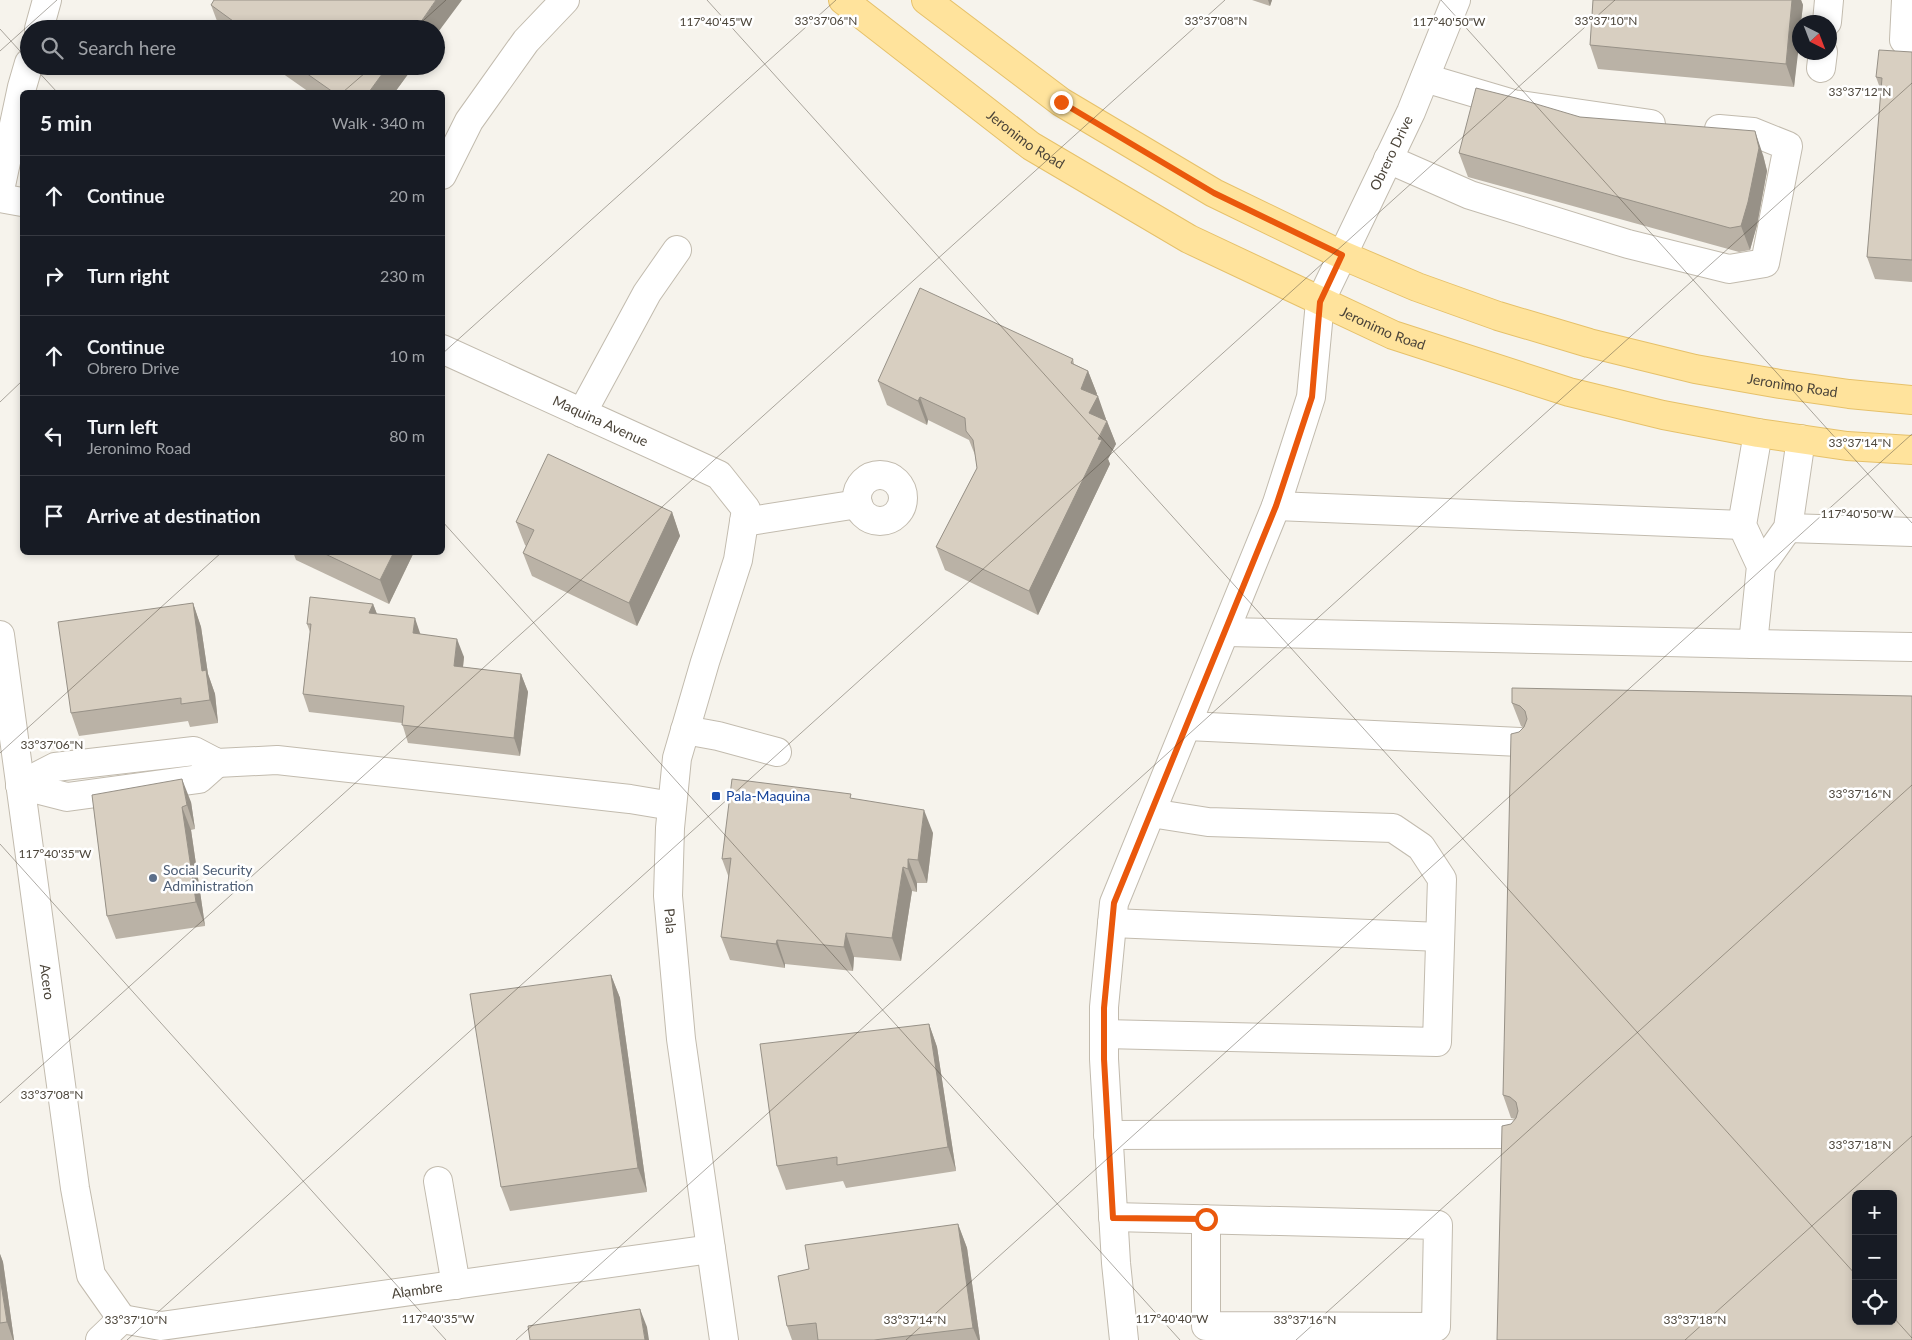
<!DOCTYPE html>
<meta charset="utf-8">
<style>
body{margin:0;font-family:Lato,sans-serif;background:#242831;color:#f1f3f6}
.controls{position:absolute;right:15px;bottom:15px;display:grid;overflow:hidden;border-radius:8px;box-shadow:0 2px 8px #0003}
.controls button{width:45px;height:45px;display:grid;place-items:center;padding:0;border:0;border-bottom:1px solid #363941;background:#171b24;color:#f1f3f6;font:25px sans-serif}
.compass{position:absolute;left:1792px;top:15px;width:45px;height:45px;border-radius:50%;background:#171b24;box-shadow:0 2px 8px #0003;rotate:138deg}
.stop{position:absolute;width:15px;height:15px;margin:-11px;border:4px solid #ea580c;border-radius:50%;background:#fff}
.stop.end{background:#ea580c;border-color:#fff;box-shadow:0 1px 5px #0008}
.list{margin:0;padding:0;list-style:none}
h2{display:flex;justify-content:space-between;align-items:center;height:65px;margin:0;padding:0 20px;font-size:21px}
h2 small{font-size:16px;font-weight:400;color:#9ea1a6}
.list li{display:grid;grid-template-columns:32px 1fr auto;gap:15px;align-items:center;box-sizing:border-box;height:80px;padding:0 20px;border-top:1px solid #363941}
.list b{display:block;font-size:19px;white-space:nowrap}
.list p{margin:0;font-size:16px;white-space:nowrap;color:#9ea1a6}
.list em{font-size:16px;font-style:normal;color:#9ea1a6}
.icon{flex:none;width:28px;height:28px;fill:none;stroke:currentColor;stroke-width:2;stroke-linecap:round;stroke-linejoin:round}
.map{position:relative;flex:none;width:1912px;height:1340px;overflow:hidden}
.search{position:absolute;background:#171b24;box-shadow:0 2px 8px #0003;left:20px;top:20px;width:425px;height:55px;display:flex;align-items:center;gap:12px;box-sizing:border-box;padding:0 18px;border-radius:28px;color:#9ea1a6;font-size:19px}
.panel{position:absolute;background:#171b24;box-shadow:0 2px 8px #0003;left:20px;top:90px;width:425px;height:465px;border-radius:8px}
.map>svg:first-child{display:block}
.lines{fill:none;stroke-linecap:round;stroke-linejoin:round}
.minor-casing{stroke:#c2bbae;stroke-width:30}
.major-casing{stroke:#e6c16a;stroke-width:30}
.minor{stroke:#fff;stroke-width:28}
.major{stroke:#ffe39c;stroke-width:28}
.wall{fill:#bab2a6}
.shaded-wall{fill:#979187}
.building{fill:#d8cfc1;stroke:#979187;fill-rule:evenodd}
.route{stroke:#ea580c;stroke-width:6}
.ticks{fill:none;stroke:#4b4439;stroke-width:1;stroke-opacity:0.45}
.transit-dot{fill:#1a4fb4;stroke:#fff;stroke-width:2}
.service-dot{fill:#5c6f8a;stroke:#fff;stroke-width:2}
.labels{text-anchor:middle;stroke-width:5;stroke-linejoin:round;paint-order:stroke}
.street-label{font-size:14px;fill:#4b4439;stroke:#fff}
.transit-label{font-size:14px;fill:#164399;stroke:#fff;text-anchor:start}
.service-label{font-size:14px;fill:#4e5e75;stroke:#fff;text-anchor:start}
.ticks-label{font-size:12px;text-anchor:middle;fill:#4b4439;stroke:#fff;stroke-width:5;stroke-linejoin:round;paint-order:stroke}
</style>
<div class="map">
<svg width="1912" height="1340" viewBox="0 0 1912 1340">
<rect width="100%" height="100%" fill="#f6f3ec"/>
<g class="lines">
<g class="minor-casing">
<g id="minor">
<polyline points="1906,0 1904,40 1912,49"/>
<polyline points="1827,22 1829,0"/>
<polyline points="39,29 47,0"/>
<polyline points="1821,68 1823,52"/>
<polyline points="1425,78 1513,104 1651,124"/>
<polyline points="1388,159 1470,195 1628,244 1729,269 1765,263 1788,146 1753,132 1719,129"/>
<polyline points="442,175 469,121 526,41 565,0"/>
<polyline points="0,190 22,87 29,63"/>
<polyline points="0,198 22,202"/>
<path id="s1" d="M 442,349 L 719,475 L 746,509 L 738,560 L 705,662 L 677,758 L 670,828 L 668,896 L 681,1039 L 724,1340"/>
<polyline points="582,413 647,293 677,250"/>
<circle cx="880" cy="498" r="23"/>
<polyline points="1276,506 1742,525"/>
<polyline points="744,522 858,504"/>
<polyline points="1788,528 1912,532"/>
<polyline points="1761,566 1788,528 1801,439"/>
<polyline points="1226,632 1753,644 1761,566 1742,525 1758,433"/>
<path id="s2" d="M 0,635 L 75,1188 L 91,1275 L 122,1319"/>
<polyline points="1753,644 1912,647"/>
<polyline points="1187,726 1520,742"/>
<polyline points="685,730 718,736 777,752"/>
<polyline points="20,785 55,767 194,751 217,763 277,760 630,799 672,806"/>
<polyline points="20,785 67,797 199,779 217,763"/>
<polyline points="1112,923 1440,937"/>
<polyline points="1104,1034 1437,1042 1442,879 1421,847 1393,828 1208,822 1151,813"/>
<polyline points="1108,1135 1511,1134"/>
<polyline points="438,1181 456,1285"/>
<polyline points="1113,1217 1438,1225 1436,1327 1206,1326 1206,1219"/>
<path id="s3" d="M 122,1319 L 161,1326 L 711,1249"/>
<polyline points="100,1340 122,1319"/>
<path id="s4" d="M 1124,1340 L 1116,1263 L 1104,1059 L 1104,1007 L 1114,903 L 1276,506 L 1311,397 L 1320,302 L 1411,112 L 1456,0"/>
</g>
</g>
<g class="major-casing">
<g id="major">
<path id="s5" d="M 843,0 L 1031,146 L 1189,239 L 1393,335 L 1569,392 L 1663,415 L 1758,433 L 1847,446 L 1912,450"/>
<path id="s6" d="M 926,0 L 1061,102 L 1214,193 L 1342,255 L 1417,287 L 1498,316 L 1589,343 L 1695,369 L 1780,384 L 1849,394 L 1912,400"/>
</g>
</g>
<use href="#minor" class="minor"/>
<use href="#major" class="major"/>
</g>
<g class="wall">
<polygon points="1252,0 1272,0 1270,6"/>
<polygon points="1593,0 1801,0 1803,5 1801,22 1800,22 1794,87 1598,69 1590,45"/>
<polygon points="211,5 436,29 220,29"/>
<polygon points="1912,52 1912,282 1875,279 1867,257 1881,91 1876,77"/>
<polygon points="272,66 414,66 395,92 309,92"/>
<polygon points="1580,117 1763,155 1767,171 1757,225 1750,250 1739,252 1468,177 1459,153"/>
<polygon points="1073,359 1074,364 1088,371 1097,394 1096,395 1116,444 1108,459 1110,464 1038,615 945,570 936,547 977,468 975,455 969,440 928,420 927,425 887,405 878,381"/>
<polygon points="672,512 680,536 637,626 532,576 523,553 526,546 525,545 516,522"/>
<polygon points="293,552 414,552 389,604 296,560"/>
<polygon points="193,603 201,627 208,674 215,694 218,723 190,727 188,721 79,736 71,713"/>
<polygon points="373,604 377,614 421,634 464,657 463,667 521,674 528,692 520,756 408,743 402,723 309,712 303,694 310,632 307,624"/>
<polygon points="1912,696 1511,1124 1515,1119 1511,1118 1503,1095 1524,728 1521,726 1512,703"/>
<polygon points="92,795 191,802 195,829 191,830 205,926 116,939 107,916"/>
<polygon points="853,798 933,833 927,883 917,883 917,892 912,891 901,961 854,957 853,971 785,964 785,968 730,960 721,937 729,878 722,859"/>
<polygon points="611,975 620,998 647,1192 510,1211 501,1187"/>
<polygon points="929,1024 937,1047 956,1171 846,1188 843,1181 786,1190 777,1166"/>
<polygon points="958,1224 967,1248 980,1340 792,1340 787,1326 809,1269"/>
<polygon points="0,1254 3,1262 14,1340 0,1340"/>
</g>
<g class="shaded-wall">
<polygon points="436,0 462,0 436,35 436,29 416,29"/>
<polygon points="1268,0 1272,0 1270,6"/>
<polygon points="1792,0 1801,0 1803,5 1801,22 1800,22 1800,37 1794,87 1786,64"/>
<polygon points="388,66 414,66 395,92 369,92"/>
<polygon points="1755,131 1763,155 1767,171 1757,225 1750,250 1741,226"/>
<polygon points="1088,371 1097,394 1091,408 1098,396 1106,419 1097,436 1081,389"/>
<polygon points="920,397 928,420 927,425 918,401"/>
<polygon points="1107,421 1116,444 1108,459 1110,464 1038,615 1029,591"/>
<polygon points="672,512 680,536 637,626 629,603"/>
<polygon points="394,552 414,552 389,604 380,580"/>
<polygon points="193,603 201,627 208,674 215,694 218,723 210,700 202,671"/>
<polygon points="373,604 380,622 369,613"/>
<polygon points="415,618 421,636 413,633"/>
<polygon points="457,639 464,657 461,684 454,666"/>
<polygon points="521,674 528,692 520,756 514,738"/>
<polygon points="182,779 191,802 195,829 187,805"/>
<polygon points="182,807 191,830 205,926 196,902"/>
<polygon points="924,810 933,833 927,883 918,860"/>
<polygon points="908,859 917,883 917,892 908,869"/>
<polygon points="903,867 912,891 901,961 892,938"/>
<polygon points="846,933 854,957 853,971 844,947"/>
<polygon points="777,940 785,964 785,968 776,944"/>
<polygon points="611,975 620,998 647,1192 638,1168"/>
<polygon points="929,1024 937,1047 956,1171 948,1147"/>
<polygon points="958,1224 967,1248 980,1340 978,1340 973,1328"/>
<polygon points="0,1254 3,1262 14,1340 13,1340 7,1322 0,1277"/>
<polygon points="640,1309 647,1327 649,1340 645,1340"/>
</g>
<g class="building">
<polygon points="214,0 436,0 416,29 244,29 211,5"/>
<polygon points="1593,0 1792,0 1786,64 1590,45"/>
<polygon points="1879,50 1912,52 1912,260 1867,257 1882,78 1876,77"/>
<polygon points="296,66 388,66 369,92 333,92"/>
<polygon points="1476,88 1516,98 1580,117 1755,131 1759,148 1748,202 1741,226 1730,228 1459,153"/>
<polygon points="920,288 1073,359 1071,363 1088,371 1081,389 1098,396 1089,413 1107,421 1098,439 1102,440 1029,591 936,547 977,468 973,440 966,431 965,418 920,397 918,401 878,381"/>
<polygon points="548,454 672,512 629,603 523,553 534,530 516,522"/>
<polygon points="321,552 394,552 380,580"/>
<polygon points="310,597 373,604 369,613 415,618 413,633 457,639 454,666 521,674 514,738 402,725 404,706 303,694 311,624 307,624"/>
<polygon points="193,603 202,671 206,670 210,700 181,704 181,698 71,713 58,622"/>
<path d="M 1512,688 L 1912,696 L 1912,1340 L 1497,1340 L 1502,1126 L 1511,1124 L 1516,1118 L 1518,1111 L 1516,1102 L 1510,1097 L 1503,1095 L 1511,734 L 1519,732 L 1524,727 L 1527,719 L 1525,711 L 1520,706 L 1512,703 ZM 1856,1194 L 1893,1194 L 1893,1321 L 1856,1321 Z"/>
<polygon points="182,779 187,805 182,807 196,902 107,916 92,795"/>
<polygon points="732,779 851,794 850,798 924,810 918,860 908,859 908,869 903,867 892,938 846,933 844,947 777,940 776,944 721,937 731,858 722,859"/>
<polygon points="611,975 638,1168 501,1187 470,994"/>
<polygon points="929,1024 948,1147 837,1165 837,1157 777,1166 760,1044"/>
<polygon points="958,1224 973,1328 874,1340 818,1340 816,1323 787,1326 778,1276 809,1269 805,1245"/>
<polygon points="0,1277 7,1322 0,1323"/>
<polygon points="640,1309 645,1340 530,1340 528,1326"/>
</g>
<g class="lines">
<polyline class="route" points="1061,102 1214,193 1342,255 1320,302 1312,397 1276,506 1114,903 1104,1008 1104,1059 1113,1218 1206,1219"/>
</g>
<path class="ticks" d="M 707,0 L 1856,1275M 1441,0 L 1912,523M 0,29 L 29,61M 414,29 L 446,0M 0,51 L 57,0M 33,66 L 57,92M 343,92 L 373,66M 442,354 L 836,0M 0,402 L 22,381M 442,521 L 1180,1340M 0,753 L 222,552M 0,844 L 446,1340M 0,1103 L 1225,0M 1893,1317 L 1912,1338M 127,1340 L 1615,0M 516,1340 L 1912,83M 906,1340 L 1912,434M 1296,1340 L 1912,785M 1685,1340 L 1912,1136"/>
<rect class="transit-dot" x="711" y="791" width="10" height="10" rx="2.5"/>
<circle class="service-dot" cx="153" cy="878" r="5"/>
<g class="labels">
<g class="street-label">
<text dy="5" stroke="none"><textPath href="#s5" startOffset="230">Jeronimo Road</textPath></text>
<text dy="5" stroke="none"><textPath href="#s4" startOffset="1242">Obrero Drive</textPath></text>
<text dy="5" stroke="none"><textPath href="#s5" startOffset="635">Jeronimo Road</textPath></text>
<text dy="5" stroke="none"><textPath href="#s6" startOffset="960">Jeronimo Road</textPath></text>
<text dy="5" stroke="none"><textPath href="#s1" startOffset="174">Maquina Avenue</textPath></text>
<text dy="5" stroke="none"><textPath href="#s1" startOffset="770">Pala</textPath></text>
<text dy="5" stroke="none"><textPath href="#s2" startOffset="350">Acero</textPath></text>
<text dy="5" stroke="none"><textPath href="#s3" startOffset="298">Alambre</textPath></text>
</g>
<g class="transit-label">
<text x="726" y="801">Pala-Maquina</text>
</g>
<g class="service-label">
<text x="163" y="875">Social Security<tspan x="163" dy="16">Administration</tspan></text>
</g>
</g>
<g class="ticks-label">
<text x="826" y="25">33°37'06"N</text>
<text x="1216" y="25">33°37'08"N</text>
<text x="1606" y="25">33°37'10"N</text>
<text x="716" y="26">117°40'45"W</text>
<text x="1449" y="26">117°40'50"W</text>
<text x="1860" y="96">33°37'12"N</text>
<text x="1860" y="447">33°37'14"N</text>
<text x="1857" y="518">117°40'50"W</text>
<text x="52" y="749">33°37'06"N</text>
<text x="1860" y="798">33°37'16"N</text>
<text x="55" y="858">117°40'35"W</text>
<text x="52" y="1099">33°37'08"N</text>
<text x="1860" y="1149">33°37'18"N</text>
<text x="438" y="1323">117°40'35"W</text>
<text x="1172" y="1323">117°40'40"W</text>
<text x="136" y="1324">33°37'10"N</text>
<text x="915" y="1324">33°37'14"N</text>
<text x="1305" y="1324">33°37'16"N</text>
<text x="1695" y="1324">33°37'18"N</text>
</g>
</svg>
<div class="controls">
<button>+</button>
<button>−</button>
<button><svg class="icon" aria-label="locate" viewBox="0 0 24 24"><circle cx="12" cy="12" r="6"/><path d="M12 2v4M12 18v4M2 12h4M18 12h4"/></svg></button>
</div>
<svg class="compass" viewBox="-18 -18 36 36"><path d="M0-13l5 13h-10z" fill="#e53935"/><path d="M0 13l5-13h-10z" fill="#9ea1a6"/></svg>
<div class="stop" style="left:1206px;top:1219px"></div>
<div class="stop end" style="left:1061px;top:102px"></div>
<div class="search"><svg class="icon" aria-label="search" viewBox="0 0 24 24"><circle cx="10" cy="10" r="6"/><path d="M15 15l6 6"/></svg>Search here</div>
<section class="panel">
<h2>5 min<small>Walk · 340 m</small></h2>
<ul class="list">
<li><svg class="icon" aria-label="ahead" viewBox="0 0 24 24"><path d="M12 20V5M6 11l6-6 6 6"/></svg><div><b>Continue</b></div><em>20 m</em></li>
<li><svg class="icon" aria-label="right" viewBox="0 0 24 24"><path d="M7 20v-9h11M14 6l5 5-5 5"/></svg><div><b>Turn right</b></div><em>230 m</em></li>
<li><svg class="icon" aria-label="ahead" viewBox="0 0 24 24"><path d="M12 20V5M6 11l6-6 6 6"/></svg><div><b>Continue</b><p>Obrero Drive</p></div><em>10 m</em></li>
<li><svg class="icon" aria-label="left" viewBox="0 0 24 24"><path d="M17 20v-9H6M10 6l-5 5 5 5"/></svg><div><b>Turn left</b><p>Jeronimo Road</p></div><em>80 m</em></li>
<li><svg class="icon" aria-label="arrive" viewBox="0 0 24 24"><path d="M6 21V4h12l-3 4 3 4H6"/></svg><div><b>Arrive at destination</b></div></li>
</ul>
</section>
</div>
